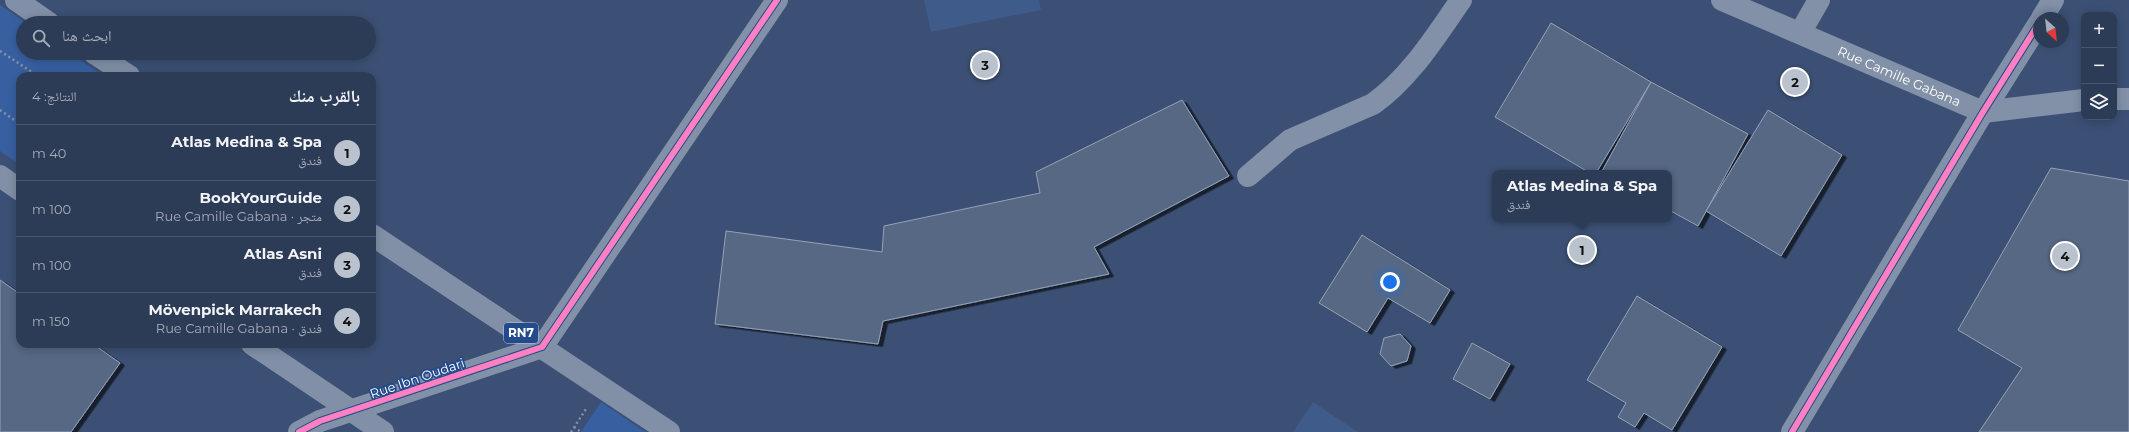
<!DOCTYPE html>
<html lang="ar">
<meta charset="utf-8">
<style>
body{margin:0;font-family:Montserrat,"Noto Naskh Arabic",sans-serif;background:#34435d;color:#f1f3f6;direction:rtl}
.controls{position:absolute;right:12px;top:12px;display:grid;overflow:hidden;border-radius:8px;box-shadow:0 2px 10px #0003}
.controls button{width:36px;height:36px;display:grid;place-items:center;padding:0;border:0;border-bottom:1px solid #48566d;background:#2c3c57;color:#f1f3f6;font:20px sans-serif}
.compass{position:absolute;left:2033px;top:12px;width:36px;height:36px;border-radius:50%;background:#2c3c57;box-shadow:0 2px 10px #0003;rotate:153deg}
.you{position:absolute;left:1390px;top:282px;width:14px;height:14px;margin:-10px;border:3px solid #fff;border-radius:50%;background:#1a73e8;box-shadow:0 0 0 6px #1a73e833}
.badge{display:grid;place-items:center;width:26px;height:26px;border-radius:50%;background:#bac2ce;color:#111;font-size:13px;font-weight:700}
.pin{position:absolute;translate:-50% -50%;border:2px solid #fff;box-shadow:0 1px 4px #0006}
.popup{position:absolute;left:1492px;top:170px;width:180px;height:52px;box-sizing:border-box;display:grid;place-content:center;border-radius:8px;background:#2c3c57;filter:drop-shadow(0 1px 3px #0005);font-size:13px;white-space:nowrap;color:#a6adba}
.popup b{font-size:15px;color:#f1f3f6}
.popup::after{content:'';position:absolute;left:50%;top:100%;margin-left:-8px;border:8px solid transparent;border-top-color:#2c3c57}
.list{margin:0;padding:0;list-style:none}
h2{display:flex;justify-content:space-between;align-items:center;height:52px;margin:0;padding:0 16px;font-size:17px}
h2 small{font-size:13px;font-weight:400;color:#a6adba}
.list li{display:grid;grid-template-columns:26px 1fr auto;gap:12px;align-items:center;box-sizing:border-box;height:56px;padding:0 16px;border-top:1px solid #48566d}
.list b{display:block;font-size:15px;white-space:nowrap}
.list p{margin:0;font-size:13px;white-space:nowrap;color:#a6adba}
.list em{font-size:13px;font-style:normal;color:#a6adba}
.icon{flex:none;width:22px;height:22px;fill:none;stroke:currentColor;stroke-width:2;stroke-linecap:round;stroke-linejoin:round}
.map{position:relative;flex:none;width:2129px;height:432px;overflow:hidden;direction:ltr}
.search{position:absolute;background:#2c3c57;box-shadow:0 2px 10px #0003;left:16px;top:16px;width:360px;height:44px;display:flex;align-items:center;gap:10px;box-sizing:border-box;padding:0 14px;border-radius:22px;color:#a6adba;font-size:15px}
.panel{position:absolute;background:#2c3c57;box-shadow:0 2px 10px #0003;left:16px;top:72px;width:360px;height:276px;border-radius:12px;direction:rtl}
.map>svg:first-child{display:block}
.green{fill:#3860a1}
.water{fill:#3f5b89}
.building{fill:#566784;stroke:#96a2b7;filter:url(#shadow)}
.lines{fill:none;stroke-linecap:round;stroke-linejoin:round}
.path{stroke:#8291a8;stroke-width:2.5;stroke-dasharray:2 3;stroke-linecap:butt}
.minor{stroke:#8291a8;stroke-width:22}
.major{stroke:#8190a7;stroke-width:22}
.cycleway-casing{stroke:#234a8c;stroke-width:8}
.cycleway{stroke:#ff80c0;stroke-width:6}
.labels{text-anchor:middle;stroke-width:3.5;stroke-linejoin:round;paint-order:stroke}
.shield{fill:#234a8c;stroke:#bdc9dc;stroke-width:1}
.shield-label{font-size:12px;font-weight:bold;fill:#fff}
.street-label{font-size:13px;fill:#fff;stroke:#234a8c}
</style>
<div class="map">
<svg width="2129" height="432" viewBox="0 0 2129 432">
<defs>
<filter id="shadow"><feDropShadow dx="4.5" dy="2.5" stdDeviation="0" flood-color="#0009"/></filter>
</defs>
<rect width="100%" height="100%" fill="#3b5074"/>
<g class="green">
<polygon points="0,5 26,23 23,23 23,53 70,53 104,76 20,76 20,165 0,151"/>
<polygon points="601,402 645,432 581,432"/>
</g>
<g class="water">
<polygon points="924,0 1039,0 1041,10 931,32"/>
<polygon points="1313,402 1358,432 1293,432"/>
</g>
<g class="building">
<polygon points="1551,23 1651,82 1596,173 1590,173 1495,117"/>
<polygon points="1651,82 1748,134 1698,226 1669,210 1669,173 1601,173"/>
<polygon points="1182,100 1229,176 1094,247 1109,274 883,321 878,344 715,324 726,231 882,252 884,226 1040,193 1036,172"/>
<polygon points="1768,110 1842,155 1781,256 1706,211"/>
<polygon points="2051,168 2129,181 2129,432 1979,432 2022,368 1958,330"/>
<polygon points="1362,235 1450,290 1430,323 1388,298 1367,332 1319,303"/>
<polygon points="0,280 20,294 20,344 93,344 120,363 71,432 0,432"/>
<polygon points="1637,296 1722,347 1672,430 1644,413 1635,427 1618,417 1626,403 1587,380"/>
<polygon points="1400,334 1411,346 1407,361 1391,366 1380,354 1384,338"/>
<polygon points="1472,343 1510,364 1490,399 1453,379"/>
</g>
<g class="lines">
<g class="path">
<polyline points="0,51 38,76"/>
<polyline points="0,110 20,124"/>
<polyline points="574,427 581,432"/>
<polyline points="571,432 586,409"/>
</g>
<g class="minor">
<path id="s1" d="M 1722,0 L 1983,112 L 2084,100"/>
<polyline points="2042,18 2053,0"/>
<polyline points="1800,33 1819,0"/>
<polyline points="2114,99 2129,99"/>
<path d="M 1248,176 L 1290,140 L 1373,104 C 1410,78 1435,37 1461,0"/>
<polyline points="299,432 320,421 542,347 777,0"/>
<polyline points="1792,432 1983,112 2039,23"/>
</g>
<g class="major">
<polyline points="16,0 49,23"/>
<polyline points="94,53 129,76"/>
<polyline points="0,176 20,190"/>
<polyline points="372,235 669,432"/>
<polyline points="252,344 383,432"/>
</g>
<g class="cycleway-casing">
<g id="cycleway">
<polyline points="299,432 320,421 542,347 777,0"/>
<polyline points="1792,432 1983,112 2039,23"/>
</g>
</g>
<use href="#cycleway" class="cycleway"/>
</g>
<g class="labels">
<rect class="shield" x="504" y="323" width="34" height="20" rx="3"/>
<g class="shield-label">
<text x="521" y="337">RN7</text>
</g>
<g class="street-label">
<text dy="5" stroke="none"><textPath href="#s1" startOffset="193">Rue Camille Gabana</textPath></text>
<text transform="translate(417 378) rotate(-19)" y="5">Rue Ibn Oudari</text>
</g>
</g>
</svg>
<div class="controls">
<button>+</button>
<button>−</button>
<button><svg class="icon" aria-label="layers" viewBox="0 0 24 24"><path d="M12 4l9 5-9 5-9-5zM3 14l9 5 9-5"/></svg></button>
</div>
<svg class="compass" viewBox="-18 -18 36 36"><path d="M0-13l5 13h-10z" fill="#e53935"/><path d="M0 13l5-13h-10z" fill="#a6adba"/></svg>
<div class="you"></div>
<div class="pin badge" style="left:1582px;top:250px">1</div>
<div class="popup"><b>Atlas Medina &amp; Spa</b>فندق</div>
<div class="pin badge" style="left:1795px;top:82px">2</div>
<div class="pin badge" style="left:985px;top:65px">3</div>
<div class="pin badge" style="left:2065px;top:256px">4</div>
<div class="search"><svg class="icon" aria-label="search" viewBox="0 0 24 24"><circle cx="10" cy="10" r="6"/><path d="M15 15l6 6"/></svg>ابحث هنا</div>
<section class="panel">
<h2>بالقرب منك<small>النتائج: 4</small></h2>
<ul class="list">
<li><span class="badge">1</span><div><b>Atlas Medina &amp; Spa</b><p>فندق</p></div><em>40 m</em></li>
<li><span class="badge">2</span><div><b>BookYourGuide</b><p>متجر · Rue Camille Gabana</p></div><em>100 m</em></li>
<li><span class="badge">3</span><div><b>Atlas Asni</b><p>فندق</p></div><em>100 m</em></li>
<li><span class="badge">4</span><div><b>Mövenpick Marrakech</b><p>فندق · Rue Camille Gabana</p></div><em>150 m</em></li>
</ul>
</section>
</div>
